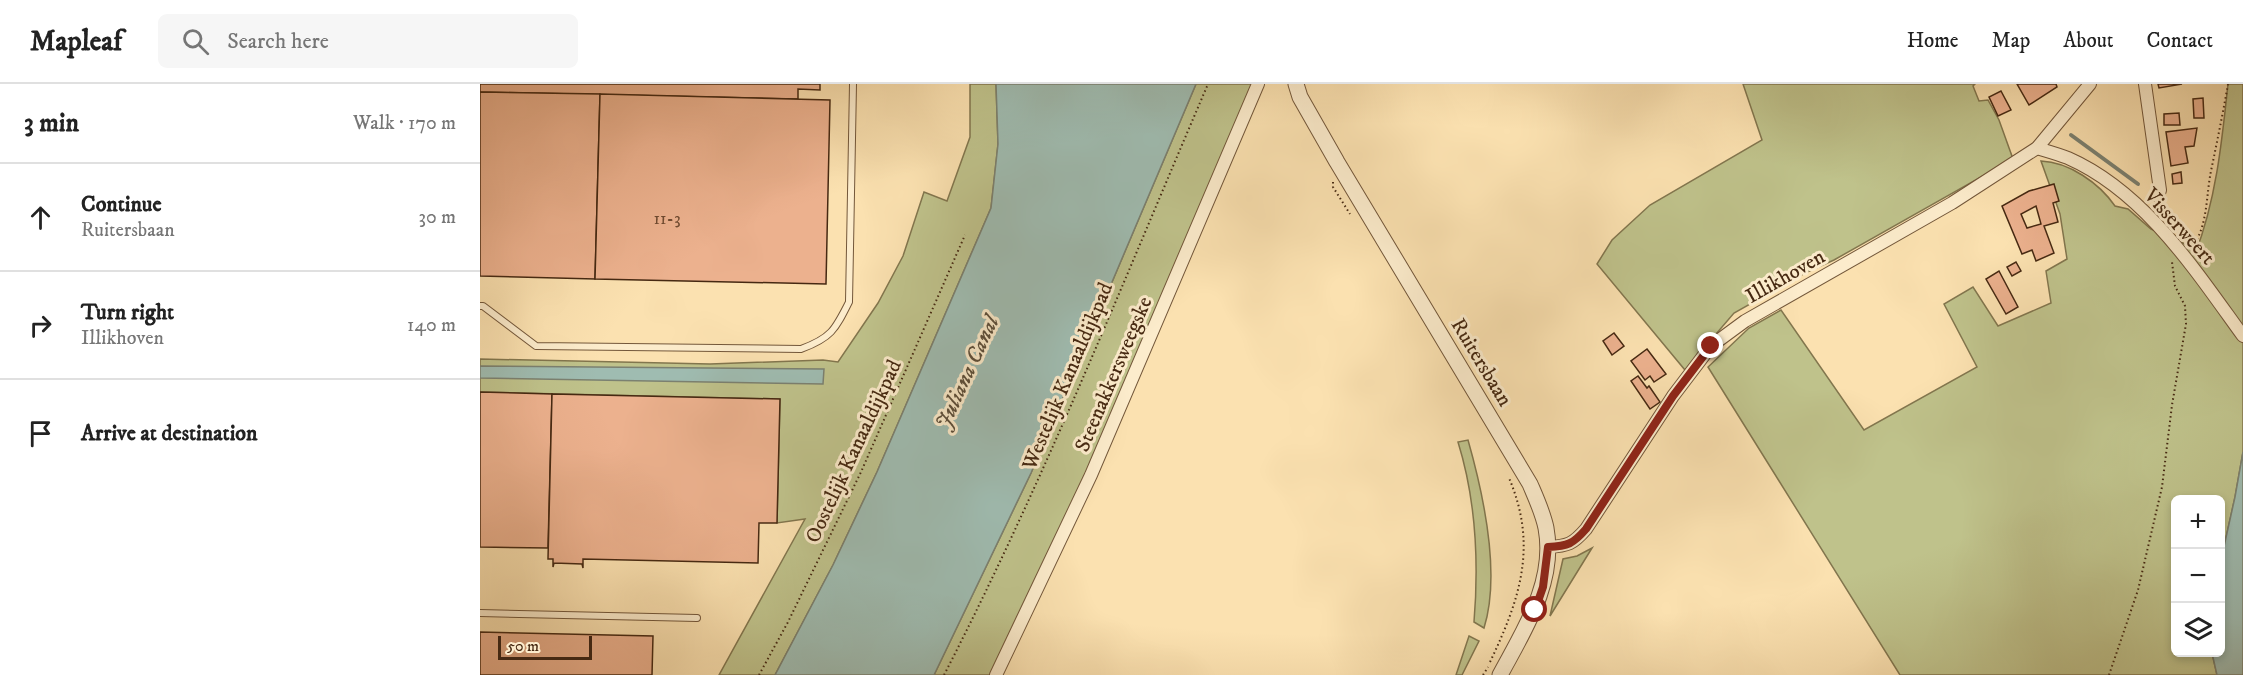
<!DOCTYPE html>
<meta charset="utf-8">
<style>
body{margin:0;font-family:"IM FELL DW Pica",serif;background:#f6f6f6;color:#222}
.controls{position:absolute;right:18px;bottom:18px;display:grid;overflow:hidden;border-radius:9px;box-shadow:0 3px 9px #0003}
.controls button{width:54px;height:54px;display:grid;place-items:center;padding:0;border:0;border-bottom:2px solid #e0e0e0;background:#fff;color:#222;font:30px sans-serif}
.scale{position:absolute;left:18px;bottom:15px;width:94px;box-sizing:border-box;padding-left:6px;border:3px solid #462912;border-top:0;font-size:16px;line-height:21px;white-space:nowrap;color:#462912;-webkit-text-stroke:4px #fceccc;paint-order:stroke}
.stop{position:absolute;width:18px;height:18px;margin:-14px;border:4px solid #8f2418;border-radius:50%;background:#fff}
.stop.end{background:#8f2418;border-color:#fff;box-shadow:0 2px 6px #0008}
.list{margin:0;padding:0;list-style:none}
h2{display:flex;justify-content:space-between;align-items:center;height:78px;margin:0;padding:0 24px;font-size:26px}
h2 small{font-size:20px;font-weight:400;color:#767676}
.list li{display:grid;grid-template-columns:39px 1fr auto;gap:18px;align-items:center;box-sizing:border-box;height:108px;padding:0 24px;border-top:2px solid #e0e0e0}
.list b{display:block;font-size:22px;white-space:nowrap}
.list p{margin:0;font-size:20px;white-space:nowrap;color:#767676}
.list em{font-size:20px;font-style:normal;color:#767676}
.icon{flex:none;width:33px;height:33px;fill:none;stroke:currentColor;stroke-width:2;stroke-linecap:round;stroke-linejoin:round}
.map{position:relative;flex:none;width:1763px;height:591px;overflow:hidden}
header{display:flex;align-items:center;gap:36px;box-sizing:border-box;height:84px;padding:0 30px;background:#fff;border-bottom:2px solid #e0e0e0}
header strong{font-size:28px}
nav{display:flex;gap:33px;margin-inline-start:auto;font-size:21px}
.search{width:420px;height:54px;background:#f6f6f6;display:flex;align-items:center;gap:15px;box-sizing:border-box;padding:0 21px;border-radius:9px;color:#767676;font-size:22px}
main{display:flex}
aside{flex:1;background:#fff}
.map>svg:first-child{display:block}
.green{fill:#bfc28b;stroke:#82764e;stroke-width:1.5}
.water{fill:#9fbcb1;stroke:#7b8171;stroke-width:1.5}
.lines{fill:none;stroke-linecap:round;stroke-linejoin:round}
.stream{stroke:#7b8171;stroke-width:4}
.building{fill:#ecb18e;stroke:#462912;stroke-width:1.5;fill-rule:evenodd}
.service-casing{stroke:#73573a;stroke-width:8}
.minor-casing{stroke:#73573a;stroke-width:14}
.tertiary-casing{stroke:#73573a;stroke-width:17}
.path{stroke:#462912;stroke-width:2;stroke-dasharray:1.5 3;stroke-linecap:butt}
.service{stroke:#fceccc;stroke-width:6}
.minor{stroke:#fceccc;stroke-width:12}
.tertiary{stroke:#fceccc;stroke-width:15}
.route{stroke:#8f2418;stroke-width:8}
.labels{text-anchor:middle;stroke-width:6;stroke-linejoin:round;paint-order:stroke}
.number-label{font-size:18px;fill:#704b31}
.street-label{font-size:21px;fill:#462912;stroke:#fceccc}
.water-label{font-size:22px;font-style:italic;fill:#5c4e3a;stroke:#fceccc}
</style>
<header>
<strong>Mapleaf</strong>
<div class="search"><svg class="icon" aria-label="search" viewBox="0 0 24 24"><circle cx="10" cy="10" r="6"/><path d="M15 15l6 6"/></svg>Search here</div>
<nav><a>Home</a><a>Map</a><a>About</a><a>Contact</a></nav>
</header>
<main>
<aside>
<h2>3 min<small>Walk · 170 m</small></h2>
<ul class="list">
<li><svg class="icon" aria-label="ahead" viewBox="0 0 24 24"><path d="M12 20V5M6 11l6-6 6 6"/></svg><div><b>Continue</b><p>Ruitersbaan</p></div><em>30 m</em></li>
<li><svg class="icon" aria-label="right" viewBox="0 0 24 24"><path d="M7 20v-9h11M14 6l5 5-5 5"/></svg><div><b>Turn right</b><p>Illikhoven</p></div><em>140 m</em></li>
<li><svg class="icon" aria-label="arrive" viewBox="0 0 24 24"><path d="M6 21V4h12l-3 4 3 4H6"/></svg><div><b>Arrive at destination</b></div></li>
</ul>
</aside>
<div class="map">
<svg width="1763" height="591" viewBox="0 0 1763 591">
<rect width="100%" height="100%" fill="#fbe1b0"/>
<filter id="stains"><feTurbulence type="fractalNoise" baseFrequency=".00333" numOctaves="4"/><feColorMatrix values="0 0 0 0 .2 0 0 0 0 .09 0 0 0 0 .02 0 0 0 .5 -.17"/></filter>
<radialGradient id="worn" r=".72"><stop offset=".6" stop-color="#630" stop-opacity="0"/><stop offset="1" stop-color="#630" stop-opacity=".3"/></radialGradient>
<g class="green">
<polygon points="490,0 516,0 518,60 511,124 397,388 353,481 295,591 239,591 325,435 297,439 300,315 0,308 0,275 230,280 343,276 358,278 398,219 423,172 444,108 467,117 490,53"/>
<polygon points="716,0 774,0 753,56 517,591 454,591 551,389"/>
<polygon points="1263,0 1495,0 1493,2 1499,17 1508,16 1519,36 1533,75 1354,176 1325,189 1254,229 1205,286 1117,180 1132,156 1170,121 1282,56"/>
<path d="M 1748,0 L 1763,0 L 1763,368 L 1755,413 L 1741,476 L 1740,416 L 1696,416 L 1696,568 L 1732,569 L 1737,591 L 1420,591 L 1228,283 L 1269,244 L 1301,226 L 1384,346 L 1497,283 L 1464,220 L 1493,203 L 1518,242 L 1571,219 L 1566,187 L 1587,175 L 1580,130 L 1561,77 C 1589,78 1619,99 1635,122 L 1648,125 L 1671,145 L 1705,160 L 1715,170 C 1736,117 1742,57 1748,0 Z"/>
<path d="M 988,356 C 1003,409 1021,490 1004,544 L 994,538 C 999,477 996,416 978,358 Z"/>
<polygon points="1112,464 1070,532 1083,475 1097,472"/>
<polygon points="989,552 999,557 982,591 976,591"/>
</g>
<g class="water">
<polygon points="516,0 716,0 551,389 454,591 295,591 353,481 397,388 511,124 518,60"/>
<polygon points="0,282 344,285 343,300 0,294"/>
<polygon points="1763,368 1763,591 1737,591 1732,569 1740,568 1741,476 1755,413"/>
</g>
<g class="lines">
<polyline class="stream" points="1591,51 1658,100"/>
</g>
<g class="building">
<polygon points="0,0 340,0 340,6 318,5 318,15 0,8"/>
<polygon points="1537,0 1576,0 1577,3 1549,21"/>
<polygon points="1678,0 1702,0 1679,4"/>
<polygon points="1521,7 1531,26 1518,32 1509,13"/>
<polygon points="0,8 120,10 115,195 0,192"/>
<polygon points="120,10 350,16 346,200 115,195"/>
<polygon points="1723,14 1724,34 1714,34 1713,15"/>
<polygon points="1699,29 1700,41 1684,41 1684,30"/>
<polygon points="1717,44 1714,62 1705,63 1708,79 1691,82 1686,48"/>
<polygon points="1701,88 1702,99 1693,100 1692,90"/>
<path d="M 1574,100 L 1579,117 L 1573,119 L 1578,138 L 1564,142 L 1574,169 L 1556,177 L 1552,166 L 1542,170 L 1522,122 L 1549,107 ZM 1556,122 L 1561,140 L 1547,144 L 1541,130 Z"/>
<polygon points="1536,178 1541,187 1532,192 1527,183"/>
<polygon points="1519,187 1538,223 1526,230 1506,195"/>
<polygon points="1134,249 1144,262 1132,271 1123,257"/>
<polygon points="1167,265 1186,290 1174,298 1170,292 1165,296 1151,277"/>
<polygon points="1158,292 1167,304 1169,302 1180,318 1170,325 1151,297"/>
<polygon points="0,308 72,310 68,464 0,463"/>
<polygon points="72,310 300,315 297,439 279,439 278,479 103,475 103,484 102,480 74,479 73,483 73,475 68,475"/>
<polygon points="0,548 173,552 172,591 0,591"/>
</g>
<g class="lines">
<g class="service-casing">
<g id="service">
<path d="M 0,222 L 3,222 L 56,262 L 321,265 C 351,254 355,246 369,218 L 373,0"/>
<polyline points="0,529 217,534"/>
</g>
</g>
<g class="minor-casing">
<g id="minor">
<polyline points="1665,0 1680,106 1678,112"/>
<path d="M 1557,64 C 1567,67 1578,70 1588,74 C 1665,108 1715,186 1763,252"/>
<path d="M 1068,463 C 1088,462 1093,460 1106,445 L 1193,312 L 1231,262 L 1265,237 L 1472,119 L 1557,64 L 1610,0"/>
<polyline points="516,591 611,391 778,0"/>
</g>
</g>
<g class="tertiary-casing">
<path id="tertiary" d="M 816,0 L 820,13 L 857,78 L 1050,400 C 1056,414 1063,429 1066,444 C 1076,498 1044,546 1020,591"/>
</g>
<g class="path">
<polyline points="853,98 853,103 870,130"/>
<path d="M 1712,163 C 1728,143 1726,111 1731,87 C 1737,58 1743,29 1748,0"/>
<path d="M 1010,578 C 1040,515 1058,462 1029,394"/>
<polyline points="279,591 308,538 381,388 485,151"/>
<path d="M 464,591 C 563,399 643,198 728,0"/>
<polyline points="1003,591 1008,583"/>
<polyline points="1629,591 1658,506 1682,403 1692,321 1706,240 1705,222 1695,202 1692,178"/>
</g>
<use href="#service" class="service"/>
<use href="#minor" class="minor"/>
<use href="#tertiary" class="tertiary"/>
</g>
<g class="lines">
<path class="route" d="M 1055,526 L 1063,503 L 1068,463 C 1088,462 1093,460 1106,445 L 1193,312 L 1231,262"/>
</g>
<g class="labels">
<g class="number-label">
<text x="187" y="140">11-3</text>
</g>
<g class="street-label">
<text transform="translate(1700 142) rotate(48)" y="7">Visserweert</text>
<text transform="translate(1305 192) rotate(-30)" y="7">Illikhoven</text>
<text transform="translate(1002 278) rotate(59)" y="7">Ruitersbaan</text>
<text transform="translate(633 290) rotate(-67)" y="7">Steenakkersweegske</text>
<text transform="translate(587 292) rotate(-67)" y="7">Westelijk Kanaaldijkpad</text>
<text transform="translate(373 367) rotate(-65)" y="7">Oostelijk Kanaaldijkpad</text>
</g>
<g class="water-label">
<text transform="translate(486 288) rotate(-65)" y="8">Juliana Canal</text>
</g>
</g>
<rect width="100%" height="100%" filter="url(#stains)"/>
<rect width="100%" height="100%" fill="url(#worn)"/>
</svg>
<div class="controls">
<button>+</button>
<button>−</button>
<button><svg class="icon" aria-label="layers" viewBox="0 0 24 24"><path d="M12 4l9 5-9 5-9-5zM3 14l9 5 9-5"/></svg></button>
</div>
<div class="scale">50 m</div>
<div class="stop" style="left:1055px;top:526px"></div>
<div class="stop end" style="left:1231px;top:262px"></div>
</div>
</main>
